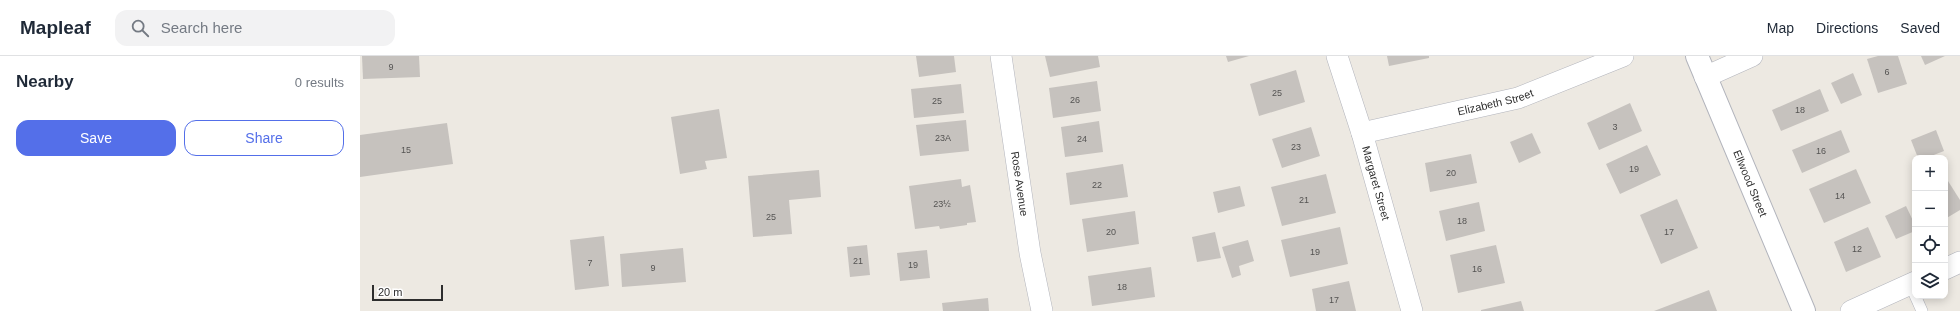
<!DOCTYPE html>
<meta charset="utf-8">
<style>
body{margin:0;font-family:Arial,sans-serif;background:#f2f2f3;color:#1f2937}
.controls{position:absolute;right:12px;bottom:12px;display:grid;overflow:hidden;border-radius:8px;box-shadow:0 2px 10px #0003}
.controls button{width:36px;height:36px;display:grid;place-items:center;padding:0;border:0;border-bottom:1px solid #e0e1e3;background:#fff;color:#1f2937;font:20px sans-serif}
.scale{position:absolute;left:12px;bottom:10px;width:71px;box-sizing:border-box;padding-left:4px;border:2px solid #2e2e2e;border-top:0;font-size:11px;line-height:14px;white-space:nowrap;color:#2e2e2e;-webkit-text-stroke:3px #fff;paint-order:stroke}
.list{margin:0;padding:0;list-style:none}
h2{display:flex;justify-content:space-between;align-items:center;height:52px;margin:0;padding:0 16px;font-size:17px}
h2 small{font-size:13px;font-weight:400;color:#747a83}
.actions{display:flex;gap:8px;padding:12px 16px}
.actions a{flex:1;padding:9px 0;border:1px solid #546fe9;border-radius:12px;text-align:center;font-size:14px;color:#546fe9}
.actions .main{background:#546fe9;color:#fff}
.icon{flex:none;width:22px;height:22px;fill:none;stroke:currentColor;stroke-width:2;stroke-linecap:round;stroke-linejoin:round}
.map{position:relative;flex:none;width:1600px;height:255px;overflow:hidden}
header{display:flex;align-items:center;gap:24px;box-sizing:border-box;height:56px;padding:0 20px;background:#fff;border-bottom:1px solid #e0e1e3}
header strong{font-size:19px}
nav{display:flex;gap:22px;margin-inline-start:auto;font-size:14px}
.search{width:280px;height:36px;background:#f2f2f3;display:flex;align-items:center;gap:10px;box-sizing:border-box;padding:0 14px;border-radius:12px;color:#747a83;font-size:15px}
main{display:flex}
aside{flex:1;background:#fff}
.map>svg:first-child{display:block}
.building{fill:#c6c2be}
.lines{fill:none;stroke-linecap:round;stroke-linejoin:round}
.lane-casing{stroke:#b2b4bc;stroke-width:12}
.street-casing{stroke:#b2b4bc;stroke-width:22}
.secondary-casing{stroke:#b2b4bc;stroke-width:24}
.lane{stroke:#fff;stroke-width:11}
.street{stroke:#fff;stroke-width:21}
.secondary{stroke:#fff;stroke-width:22}
.labels{text-anchor:middle;stroke-width:3;stroke-linejoin:round;paint-order:stroke}
.number-label{font-size:9px;fill:#545352}
.street-label{font-size:11px;fill:#2e2e2e;stroke:#fff}
</style>
<header>
<strong>Mapleaf</strong>
<div class="search"><svg class="icon" aria-label="search" viewBox="0 0 24 24"><circle cx="10" cy="10" r="6"/><path d="M15 15l6 6"/></svg>Search here</div>
<nav><a>Map</a><a>Directions</a><a>Saved</a></nav>
</header>
<main>
<aside>
<h2>Nearby<small>0 results</small></h2>
<ul class="list">
</ul>
<div class="actions"><a class="main">Save</a><a>Share</a></div>
</aside>
<div class="map">
<svg width="1600" height="255" viewBox="0 0 1600 255">
<rect width="100%" height="100%" fill="#ede9e2"/>
<g class="building">
<polygon points="2,0 59,0 60,21 3,23"/>
<polygon points="556,0 594,0 596,16 559,21"/>
<polygon points="685,0 738,0 740,11 690,21"/>
<polygon points="866,0 889,0 868,6"/>
<polygon points="1027,0 1069,0 1069,2 1029,10"/>
<polygon points="1518,0 1538,0 1547,28 1518,37 1507,3"/>
<polygon points="1561,0 1585,0 1565,9"/>
<polygon points="936,14 945,46 899,60 890,28"/>
<polygon points="1493,17 1502,39 1481,48 1471,27"/>
<polygon points="737,25 741,55 693,62 689,32"/>
<polygon points="601,28 604,57 554,62 551,33"/>
<polygon points="1460,33 1469,55 1421,75 1412,54"/>
<polygon points="1270,47 1282,75 1239,94 1227,67"/>
<polygon points="359,53 367,102 345,105 347,113 320,118 311,61"/>
<polygon points="606,64 609,95 560,100 556,69"/>
<polygon points="739,65 743,96 705,101 701,71"/>
<polygon points="87,67 93,108 0,121 0,79"/>
<polygon points="951,71 960,100 922,112 912,83"/>
<polygon points="1481,74 1490,96 1442,117 1432,94"/>
<polygon points="1576,74 1584,95 1566,102 1558,102 1551,84"/>
<polygon points="1172,77 1181,97 1159,107 1150,86"/>
<polygon points="1287,89 1301,119 1260,138 1246,108"/>
<polygon points="1111,98 1117,127 1070,136 1065,107"/>
<polygon points="763,108 768,141 710,149 706,117"/>
<polygon points="1496,113 1511,147 1464,167 1449,133"/>
<polygon points="459,114 461,141 429,144 432,178 393,181 388,120"/>
<polygon points="966,118 976,157 922,170 911,131"/>
<polygon points="601,123 602,131 610,129 616,166 607,167 607,169 580,173 579,170 555,173 549,130"/>
<polygon points="1588,125 1600,144 1600,154 1585,163 1585,126"/>
<polygon points="880,130 885,150 858,157 853,136"/>
<polygon points="1317,143 1338,192 1301,208 1280,159"/>
<polygon points="1119,146 1125,175 1086,185 1079,155"/>
<polygon points="1546,150 1555,169 1555,175 1536,183 1525,160"/>
<polygon points="775,155 779,188 727,196 722,163"/>
<polygon points="980,171 988,208 930,221 921,184"/>
<polygon points="1508,171 1521,201 1486,216 1474,186"/>
<polygon points="855,176 861,202 837,206 832,181"/>
<polygon points="244,180 249,230 215,234 210,184"/>
<polygon points="888,184 894,205 879,210 881,219 872,222 862,191"/>
<polygon points="507,189 510,219 490,221 487,191"/>
<polygon points="1136,189 1145,227 1098,237 1090,199"/>
<polygon points="323,192 326,226 262,231 260,198"/>
<polygon points="567,194 570,222 540,225 537,197"/>
<polygon points="791,211 795,241 732,250 728,220"/>
<polygon points="989,225 996,255 956,255 952,233"/>
<polygon points="1349,234 1357,255 1294,255"/>
<polygon points="628,242 629,255 583,255 582,247"/>
<polygon points="1161,245 1164,255 1121,255 1121,254"/>
</g>
<g class="lines">
<g class="lane-casing">
<polyline id="lane" points="1550,228 1562,255"/>
</g>
<g class="street-casing">
<g id="street">
<path id="s1" d="M 641,0 L 670,197 L 682,255"/>
<path id="s2" d="M 977,0 L 1002,77 L 1052,255"/>
<polyline points="1345,21 1392,0"/>
<path id="s3" d="M 1002,77 L 1158,42 L 1263,0"/>
<polyline points="1585,213 1600,206"/>
<polyline points="1491,255 1555,226"/>
</g>
</g>
<g class="secondary-casing">
<g id="secondary">
<path id="s4" d="M 1337,0 L 1444,255"/>
</g>
</g>
<use href="#lane" class="lane"/>
<use href="#street" class="street"/>
<use href="#secondary" class="secondary"/>
</g>
<g class="labels">
<g class="number-label">
<text x="31" y="14">9</text>
<text x="1527" y="19">6</text>
<text x="917" y="40">25</text>
<text x="715" y="47">26</text>
<text x="577" y="48">25</text>
<text x="1440" y="57">18</text>
<text x="1255" y="74">3</text>
<text x="583" y="85">23A</text>
<text x="722" y="86">24</text>
<text x="936" y="94">23</text>
<text x="46" y="97">15</text>
<text x="1461" y="98">16</text>
<text x="1274" y="116">19</text>
<text x="1091" y="120">20</text>
<text x="737" y="132">22</text>
<text x="1480" y="143">14</text>
<text x="944" y="147">21</text>
<text x="582" y="151">23½</text>
<text x="411" y="164">25</text>
<text x="1102" y="168">18</text>
<text x="751" y="179">20</text>
<text x="1309" y="179">17</text>
<text x="1497" y="196">12</text>
<text x="955" y="199">19</text>
<text x="498" y="208">21</text>
<text x="230" y="210">7</text>
<text x="553" y="212">19</text>
<text x="293" y="215">9</text>
<text x="1117" y="216">16</text>
<text x="762" y="234">18</text>
<text x="974" y="247">17</text>
</g>
<g class="street-label">
<text dy="4" stroke="none"><textPath href="#s3" startOffset="137">Elizabeth Street</textPath></text>
<text dy="4" stroke="none"><textPath href="#s2" startOffset="133">Margaret Street</textPath></text>
<text dy="4" stroke="none"><textPath href="#s1" startOffset="129">Rose Avenue</textPath></text>
<text dy="4" stroke="none"><textPath href="#s4" startOffset="138">Ellwood Street</textPath></text>
</g>
</g>
</svg>
<div class="controls">
<button>+</button>
<button>−</button>
<button><svg class="icon" aria-label="locate" viewBox="0 0 24 24"><circle cx="12" cy="12" r="6"/><path d="M12 2v4M12 18v4M2 12h4M18 12h4"/></svg></button>
<button><svg class="icon" aria-label="layers" viewBox="0 0 24 24"><path d="M12 4l9 5-9 5-9-5zM3 14l9 5 9-5"/></svg></button>
</div>
<div class="scale">20 m</div>
</div>
</main>
